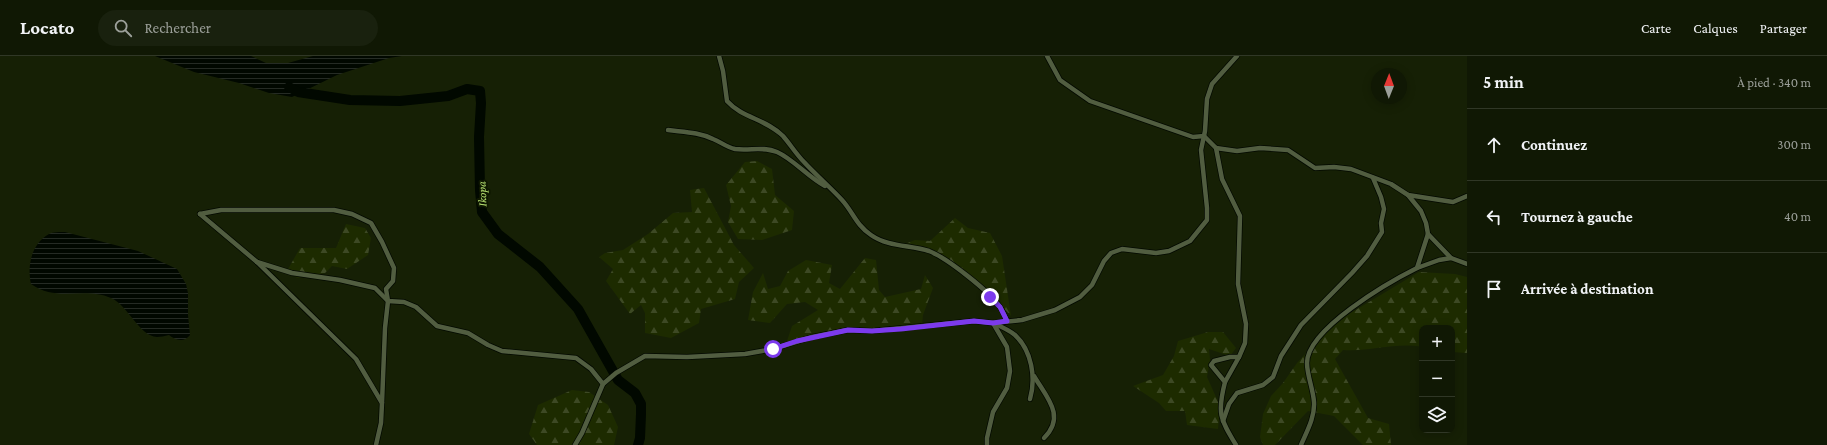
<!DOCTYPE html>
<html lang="fr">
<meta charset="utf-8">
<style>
body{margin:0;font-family:"Crimson Pro",serif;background:#19210e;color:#f1f3f6}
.controls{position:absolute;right:12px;bottom:12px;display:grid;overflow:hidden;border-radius:8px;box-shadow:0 2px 10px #0003}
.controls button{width:36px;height:36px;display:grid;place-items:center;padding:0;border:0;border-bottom:1px solid #303726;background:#101804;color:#f1f3f6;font:20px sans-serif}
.compass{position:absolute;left:1371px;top:12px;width:36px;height:36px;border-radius:50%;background:#101804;box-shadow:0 2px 10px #0003;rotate:1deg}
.stop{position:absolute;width:12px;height:12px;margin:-9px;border:3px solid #7c3aed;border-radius:50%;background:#fff}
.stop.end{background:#7c3aed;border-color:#fff;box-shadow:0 1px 4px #0008}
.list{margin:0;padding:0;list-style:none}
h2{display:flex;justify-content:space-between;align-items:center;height:52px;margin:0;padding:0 16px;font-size:17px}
h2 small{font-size:13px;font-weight:400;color:#9ca09a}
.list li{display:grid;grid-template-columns:26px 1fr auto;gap:12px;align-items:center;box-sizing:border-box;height:72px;padding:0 16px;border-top:1px solid #303726}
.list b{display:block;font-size:15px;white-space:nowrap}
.list em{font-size:13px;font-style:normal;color:#9ca09a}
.icon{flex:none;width:22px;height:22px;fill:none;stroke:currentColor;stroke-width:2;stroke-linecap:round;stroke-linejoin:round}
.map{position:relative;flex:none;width:1467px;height:389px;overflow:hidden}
header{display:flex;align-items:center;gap:24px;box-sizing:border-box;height:56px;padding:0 20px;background:#101804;border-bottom:1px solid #303726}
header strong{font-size:19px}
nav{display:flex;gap:22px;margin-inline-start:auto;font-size:14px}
.search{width:280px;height:36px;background:#19210e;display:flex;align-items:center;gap:10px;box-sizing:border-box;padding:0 14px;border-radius:22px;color:#9ca09a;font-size:15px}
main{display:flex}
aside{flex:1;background:#101804}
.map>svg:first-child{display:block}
.forest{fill:url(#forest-firs)}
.water{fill:url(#water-rules)}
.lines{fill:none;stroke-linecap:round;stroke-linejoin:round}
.river{stroke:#010800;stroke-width:10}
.minor-casing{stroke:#030900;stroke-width:6}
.minor{stroke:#515d40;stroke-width:4.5}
.route{stroke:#7c3aed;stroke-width:5}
.labels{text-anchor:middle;stroke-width:4;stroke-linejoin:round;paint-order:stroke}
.water-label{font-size:12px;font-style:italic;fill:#b6e070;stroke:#0e1700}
</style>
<header>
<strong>Locato</strong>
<div class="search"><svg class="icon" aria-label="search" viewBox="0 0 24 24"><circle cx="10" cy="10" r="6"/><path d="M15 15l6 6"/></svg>Rechercher</div>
<nav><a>Carte</a><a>Calques</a><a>Partager</a></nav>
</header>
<main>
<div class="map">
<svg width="1467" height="389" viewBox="0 0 1467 389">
<defs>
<pattern id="forest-firs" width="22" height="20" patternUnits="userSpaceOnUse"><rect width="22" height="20" fill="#1d2b00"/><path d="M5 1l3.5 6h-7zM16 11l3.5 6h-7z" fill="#3d4924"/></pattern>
<pattern id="water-rules" width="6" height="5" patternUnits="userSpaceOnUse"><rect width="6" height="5" fill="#010800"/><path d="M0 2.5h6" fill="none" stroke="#252b24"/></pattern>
</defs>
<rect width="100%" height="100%" fill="#162005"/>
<g class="forest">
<polygon points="757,105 772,113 775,139 794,155 792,174 762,184 738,183 728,166 731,150 726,129 745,106"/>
<polygon points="704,132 734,189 754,212 739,226 735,243 701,253 699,267 671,282 645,277 645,257 641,249 630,258 606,225 613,213 599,201 605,197 623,194 648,178 673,157 692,156 690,134"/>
<path d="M 955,162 L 968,172 L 990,177 L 1002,200 L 1011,260 C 991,238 966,215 939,203 C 928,197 916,193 905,188 L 915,184 L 930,185 Z"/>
<polygon points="346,168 365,172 371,182 368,199 347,213 332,210 325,217 297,222 287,215 300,192 336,192"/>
<polygon points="865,202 876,204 879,234 885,241 921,233 925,219 933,232 923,259 922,269 883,273 858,271 825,277 786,288 792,270 818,254 805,246 787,248 770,267 748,264 753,236 763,217 768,233 780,230 788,215 806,204 832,209 829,227 840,233"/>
<path d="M 1419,216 L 1455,218 L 1467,221 L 1467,297 L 1452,296 L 1452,272 L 1422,272 L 1422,291 C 1396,286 1370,296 1343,294 L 1335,303 L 1368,362 L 1389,368 L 1391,389 L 1363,389 L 1334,360 L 1308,355 L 1275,389 L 1263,389 L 1260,381 L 1263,358 L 1271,340 L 1283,327 L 1297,307 L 1334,267 Z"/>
<polygon points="1208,276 1223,276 1236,292 1230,300 1209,293 1210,304 1207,321 1220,350 1218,373 1187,369 1185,355 1166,355 1159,347 1133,330 1163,319 1174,300 1178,285"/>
<polygon points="572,334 589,336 608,349 618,371 614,389 537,389 529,378 538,349"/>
</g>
<g class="water">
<polygon points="155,0 251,0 266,7 288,7 313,0 402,0 389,2 337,19 292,41 269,37 239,27 194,16"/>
<path d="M 65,176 L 138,195 L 177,213 L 186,228 L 188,237 L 188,259 L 190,279 C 184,287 175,284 169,279 C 165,280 160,281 157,281 C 139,280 128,249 111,242 C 83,230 58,247 31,228 C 27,210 31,188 49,178 C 53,176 60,176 65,176 Z"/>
</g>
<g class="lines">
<polyline class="river" points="289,31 298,36 350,44 400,45 448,40 467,33 480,35 481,47 479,81 480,134 482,156 498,178 540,211 578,253 618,324 635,337 641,348 641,358 640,382 638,389"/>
<g class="minor-casing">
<g id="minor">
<path d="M 719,0 L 723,15 L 727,45 C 742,62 766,63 783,80 C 790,88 796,98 804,106 C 816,119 830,131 842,144 C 853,156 856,169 871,179 C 888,191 910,189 929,195 C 947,202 989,235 1000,251 C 1003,256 1005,260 1007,265"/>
<path d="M 1047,0 L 1060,24 L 1090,45 L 1193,81 L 1204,80 L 1216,92 L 1222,123 L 1240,160 L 1238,228 L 1246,268 L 1245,287 L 1239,301 L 1230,301 L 1214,305 L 1211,309 L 1225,326 C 1217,357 1220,363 1236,389"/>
<path d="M 668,74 C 683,76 699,76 713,83 C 721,86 726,91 735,93 C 750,95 763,90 777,96 C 793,103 808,121 825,130"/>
<path d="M 1216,92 L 1237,95 L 1260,92 L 1288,94 L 1315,112 L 1334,111 L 1351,113 L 1391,128 L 1408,139 L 1421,155 L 1426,167 L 1428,178 L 1417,212 C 1389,226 1307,273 1307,307 C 1307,319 1313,333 1314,346 C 1315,361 1307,375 1301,389"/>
<polyline points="1408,139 1453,146 1467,140"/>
<polyline points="200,158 221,154 334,154 352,158 371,167 382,186 394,212 393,225 386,233 388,245 385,272 382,347"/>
<polyline points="200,158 257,206 356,303 382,347 381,367 376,389"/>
<polyline points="1428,178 1451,202 1467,208"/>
<polyline points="257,206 292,217 340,224 375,232 388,245 404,246 416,251 437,270 468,277 488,289 502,295 576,302 591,313 603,328"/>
<polyline points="1417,212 1439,204 1451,202"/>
<path d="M 993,267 C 1000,270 1009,274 1015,279 C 1032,295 1036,322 1030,343"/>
<path d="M 1034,320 C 1047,342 1066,360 1044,382"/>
<polyline points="1225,326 1239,301"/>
<polyline points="1223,365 1229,348 1237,337 1263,329 1273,321 1281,300 1301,269 1352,217 1367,200 1382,176 1381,167 1384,153 1381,141 1373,122"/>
<polyline points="575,389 582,377 603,328 616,317 645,300 687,301 745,298 773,293 812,281 848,274 872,275 974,265 993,267 1022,264 1055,254 1080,241 1092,229 1104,205 1111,197 1122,193 1156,197 1169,195 1190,185 1207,164 1207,152 1201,94 1205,75 1207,43 1212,28 1237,0"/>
<polyline points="987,389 987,382 993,356 1007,332 1010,315 1007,291 993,267"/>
</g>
</g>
<use href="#minor" class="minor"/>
</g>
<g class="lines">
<polyline class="route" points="773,293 797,285 848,274 872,275 901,273 974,265 993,267 1007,265 1000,251 990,241"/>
</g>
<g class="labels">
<g class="water-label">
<text transform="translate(482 138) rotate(-92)" y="4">Ikopa</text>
</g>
</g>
</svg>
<div class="controls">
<button>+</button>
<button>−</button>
<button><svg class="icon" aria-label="layers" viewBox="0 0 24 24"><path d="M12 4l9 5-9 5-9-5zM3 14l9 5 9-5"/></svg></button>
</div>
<svg class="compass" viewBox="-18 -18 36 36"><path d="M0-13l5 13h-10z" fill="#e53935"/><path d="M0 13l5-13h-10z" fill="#9ca09a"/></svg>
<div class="stop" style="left:773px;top:293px"></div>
<div class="stop end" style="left:990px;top:241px"></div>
</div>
<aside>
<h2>5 min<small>À pied · 340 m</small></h2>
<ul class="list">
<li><svg class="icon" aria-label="ahead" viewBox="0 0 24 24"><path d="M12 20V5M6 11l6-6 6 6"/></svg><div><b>Continuez</b></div><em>300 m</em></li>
<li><svg class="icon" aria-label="left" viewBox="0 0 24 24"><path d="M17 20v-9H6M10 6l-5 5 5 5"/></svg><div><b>Tournez à gauche</b></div><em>40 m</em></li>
<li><svg class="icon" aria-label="arrive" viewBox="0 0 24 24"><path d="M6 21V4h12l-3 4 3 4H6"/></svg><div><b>Arrivée à destination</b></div></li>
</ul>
</aside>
</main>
